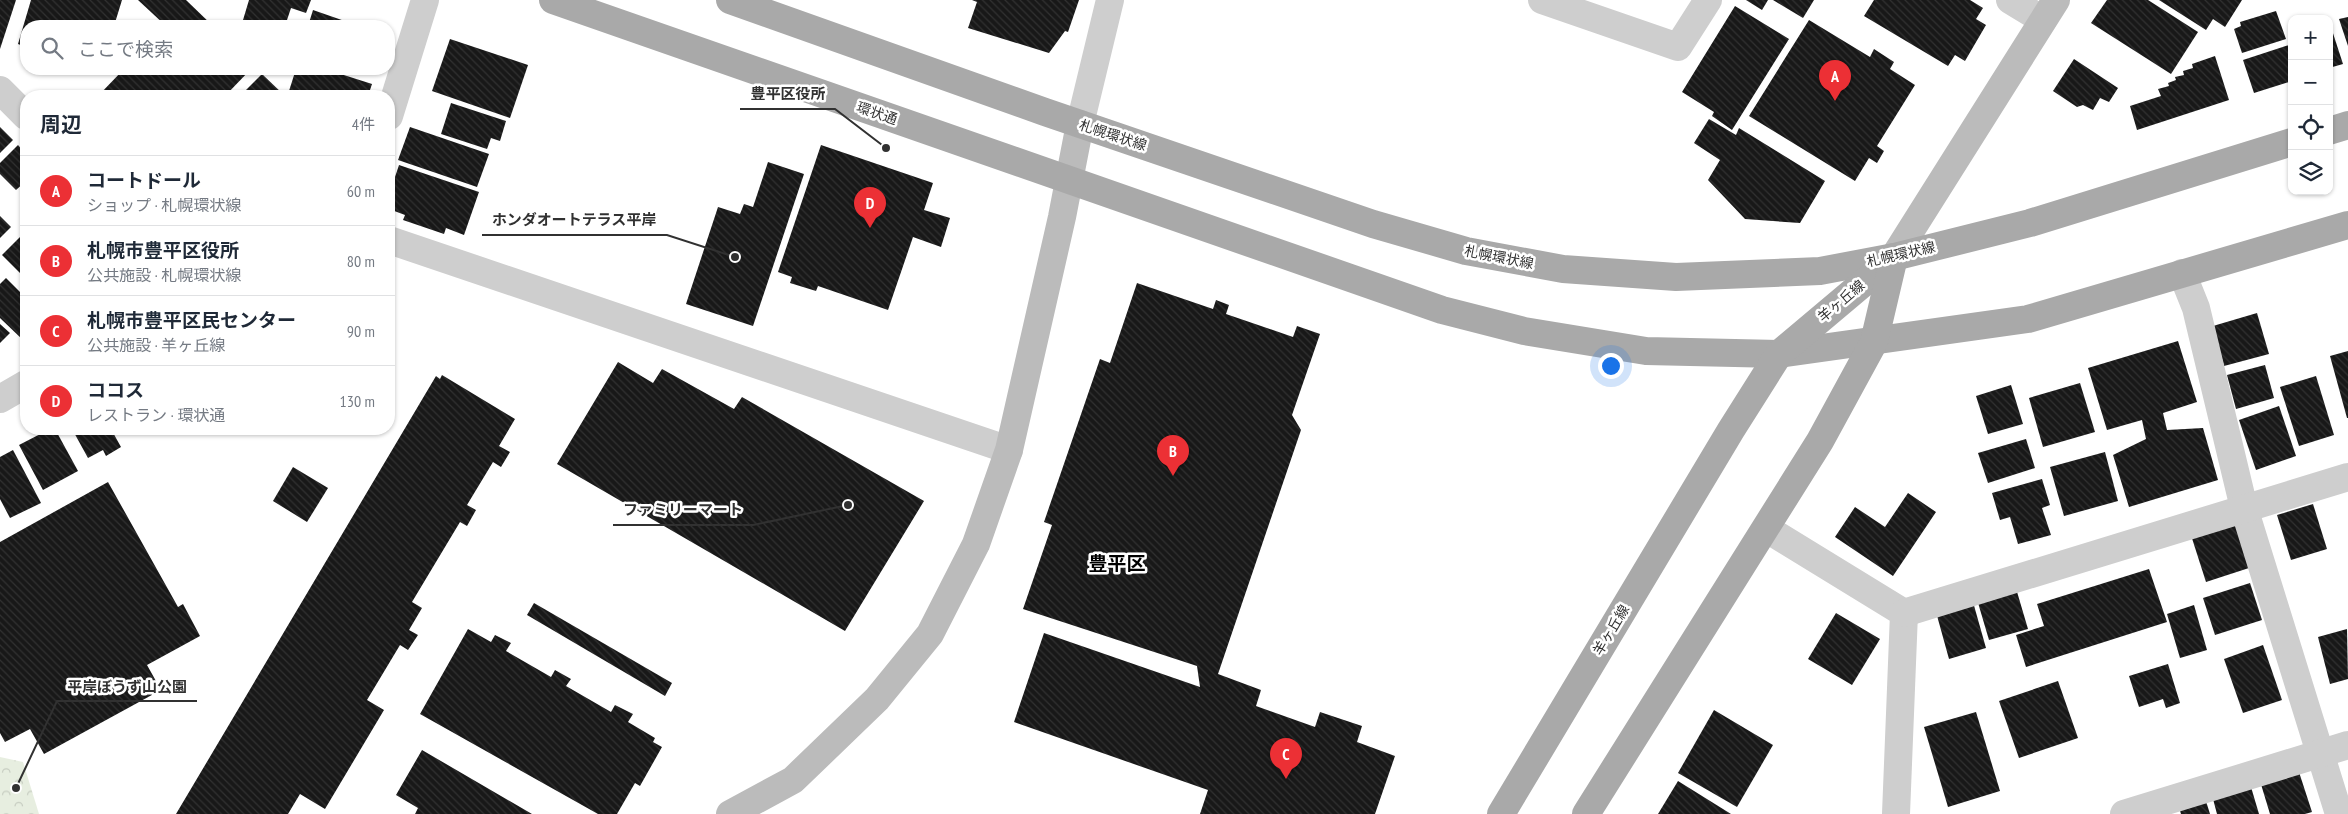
<!DOCTYPE html>
<html lang="ja">
<meta charset="utf-8">
<style>
body{margin:0;font-family:"PT Sans Narrow","Noto Sans JP",sans-serif;background:#f2f2f3;color:#1f2937}
.controls{position:absolute;right:15px;top:15px;display:grid;overflow:hidden;border-radius:10px;box-shadow:0 1px 4px #0004}
.controls button{width:45px;height:45px;display:grid;place-items:center;padding:0;border:0;border-bottom:1px solid #e0e1e3;background:#fff;color:#1f2937;font:25px sans-serif}
.you{position:absolute;left:1610px;top:365px;width:18px;height:18px;margin:-12px;border:4px solid #fff;border-radius:50%;background:#1a73e8;box-shadow:0 0 0 8px #1a73e833}
.badge{display:grid;place-items:center;width:32px;height:32px;border-radius:50%;background:#ec3035;color:#fff;font-size:16px;font-weight:700}
.pin{position:absolute;translate:-50% -41px;filter:drop-shadow(0 1px 2px #0008)}
.pin::after{content:'';position:absolute;top:26px;width:18px;height:15px;background:inherit;clip-path:polygon(0 0,100% 0,50% 100%)}
.list{margin:0;padding:0;list-style:none}
h2{display:flex;justify-content:space-between;align-items:center;height:65px;margin:0;padding:0 20px;font-size:21px}
h2 small{font-size:16px;font-weight:400;color:#747a83}
.list li{display:grid;grid-template-columns:32px 1fr auto;gap:15px;align-items:center;box-sizing:border-box;height:70px;padding:0 20px;border-top:1px solid #e0e1e3}
.list b{display:block;font-size:19px;white-space:nowrap}
.list p{margin:0;font-size:16px;white-space:nowrap;color:#747a83}
.list em{font-size:16px;font-style:normal;color:#747a83}
.icon{flex:none;width:28px;height:28px;fill:none;stroke:currentColor;stroke-width:2;stroke-linecap:round;stroke-linejoin:round}
.map{position:relative;flex:none;width:2348px;height:814px;overflow:hidden}
.search{position:absolute;background:#fff;box-shadow:0 1px 4px #0004;left:20px;top:20px;width:375px;height:55px;display:flex;align-items:center;gap:12px;box-sizing:border-box;padding:0 18px;border-radius:20px;color:#747a83;font-size:19px}
.panel{position:absolute;background:#fff;box-shadow:0 1px 4px #0004;left:20px;top:90px;width:375px;height:345px;border-radius:20px}
.map>svg:first-child{display:block}
.park{fill:url(#park-crowns)}
.building{fill:url(#building-back-hatch)}
.lines{fill:none;stroke-linecap:round;stroke-linejoin:round}
.street{stroke:#cecece;stroke-width:28}
.secondary{stroke:#bbb;stroke-width:28}
.primary{stroke:#a9a9a9;stroke-width:28}
.labels{text-anchor:middle;stroke-width:5;stroke-linejoin:round;paint-order:stroke}
.street-label{font-size:14px;fill:#313131;stroke:#fff}
.district-label{font-size:19px;font-weight:bold;fill:#000;stroke:#fff}
.leader{fill:none;stroke:#313131;stroke-width:2}
.callout-dot{fill:#313131;stroke:#fff;stroke-width:2}
.callout-label{font-size:15px;text-anchor:middle;font-weight:bold;fill:#313131;stroke:#fff;stroke-width:5;stroke-linejoin:round;paint-order:stroke}
</style>
<div class="map">
<svg width="2348" height="814" viewBox="0 0 2348 814">
<defs>
<pattern id="park-crowns" width="20" height="18" patternUnits="userSpaceOnUse" patternTransform="scale(1.25)"><rect width="20" height="18" fill="#e7eee0"/><path d="M2 6a3 3 0 1 1 6 0M12 15a3 3 0 1 1 6 0" fill="none" stroke="#c7cdc1"/></pattern>
<pattern id="building-back-hatch" width="6" height="6" patternUnits="userSpaceOnUse" patternTransform="scale(1.25)"><rect width="6" height="6" fill="#181818"/><path d="M-1 5l2 2M0 0l6 6M5-1l2 2" fill="none" stroke="#313131"/></pattern>
</defs>
<rect width="100%" height="100%" fill="#fff"/>
<polygon class="park" points="0,757 23,762 39,814 0,814"/>
<g class="building">
<polygon points="0,0 16,0 0,49"/>
<polygon points="31,0 122,0 114,26 26,26 26,47 18,44"/>
<polygon points="138,0 186,0 213,26 166,26"/>
<polygon points="249,0 311,0 306,13 291,8 285,26 264,26 243,20"/>
<polygon points="972,0 1079,0 1068,32 1065,31 1049,53 968,28 977,2"/>
<polygon points="1746,0 1768,0 1762,10"/>
<polygon points="1773,0 1814,0 1803,18"/>
<polygon points="1874,0 1970,0 1983,8 1976,19 1986,25 1965,61 1955,55 1948,66 1864,16"/>
<polygon points="2107,0 2148,0 2198,32 2171,74 2091,23"/>
<polygon points="2159,0 2242,0 2225,27 2213,19 2206,30"/>
<polygon points="1735,6 1789,39 1732,130 1712,116 1714,112 1682,92"/>
<polygon points="313,10 359,26 308,26"/>
<polygon points="2276,11 2286,39 2242,53 2234,29 2241,26 2240,22"/>
<polygon points="2348,17 2348,46 2339,19"/>
<polygon points="1809,20 1870,57 1874,49 1894,62 1890,69 1915,85 1877,146 1884,151 1877,163 1869,158 1855,181 1749,116"/>
<polygon points="2329,21 2343,64 2329,68"/>
<polygon points="450,39 528,65 510,118 432,91"/>
<polygon points="2289,45 2292,53 2292,81 2254,93 2243,60"/>
<polygon points="2215,56 2229,100 2137,130 2130,106 2161,96 2158,89 2169,86 2168,83 2176,80 2175,77 2184,75 2183,71 2193,68 2192,64"/>
<polygon points="2074,59 2118,88 2109,102 2100,98 2093,110 2083,105 2077,107 2053,91"/>
<polygon points="124,69 251,69 225,96 98,96"/>
<polygon points="296,69 325,69 372,84 368,96 307,96 289,91"/>
<polygon points="262,74 285,96 240,96"/>
<polygon points="451,103 506,121 500,141 491,138 487,149 441,134"/>
<polygon points="1709,119 1736,135 1739,128 1825,181 1800,223 1745,219 1708,180 1720,160 1694,143"/>
<polygon points="0,127 13,140 0,153"/>
<polygon points="410,127 489,154 477,187 398,160"/>
<polygon points="18,145 26,154 26,181 16,190 0,174 0,163"/>
<polygon points="821,145 933,183 924,210 950,218 941,247 913,237 888,310 818,286 816,291 790,283 792,277 778,272"/>
<polygon points="768,162 804,174 753,326 686,304 718,207 740,214 744,204 753,207"/>
<polygon points="399,165 479,192 464,235 446,228 444,234 403,220 405,215 389,209 389,195"/>
<polygon points="0,216 11,227 0,238"/>
<polygon points="23,234 26,238 26,279 2,255"/>
<polygon points="6,278 26,298 26,337 23,340 0,318 0,284"/>
<polygon points="1137,283 1213,309 1216,300 1229,305 1226,314 1293,337 1297,326 1320,334 1292,415 1301,430 1218,674 1261,690 1256,706 1315,727 1320,712 1362,726 1357,742 1395,756 1375,814 1200,814 1208,790 1014,722 1044,633 1200,687 1197,666 1023,609 1052,525 1044,522 1100,359 1110,363"/>
<polygon points="2257,313 2269,354 2224,366 2213,326"/>
<polygon points="0,324 10,333 0,343"/>
<polygon points="2178,341 2197,402 2163,413 2167,430 2203,428 2218,480 2129,507 2113,455 2146,439 2142,420 2107,430 2088,368"/>
<polygon points="2348,351 2348,418 2347,418 2330,356"/>
<polygon points="618,362 653,383 662,369 734,409 742,397 924,501 845,631 557,464"/>
<polygon points="2265,365 2274,398 2236,409 2227,375"/>
<polygon points="442,375 515,419 499,446 510,452 501,467 493,462 467,505 476,510 467,526 460,522 412,602 422,608 409,630 418,635 408,650 400,645 367,700 384,710 325,809 300,794 288,814 176,814 436,376 440,379"/>
<polygon points="2316,376 2334,435 2299,446 2280,387"/>
<polygon points="2080,383 2095,432 2043,447 2029,398"/>
<polygon points="2011,385 2023,424 1988,434 1976,396"/>
<polygon points="2279,406 2296,456 2256,470 2239,420"/>
<polygon points="50,429 55,429 78,471 43,490 19,445"/>
<polygon points="72,429 111,429 121,447 106,456 103,450 88,458"/>
<polygon points="2026,439 2035,468 1988,483 1978,453"/>
<polygon points="13,450 41,503 10,518 0,499 0,457"/>
<polygon points="2105,452 2118,501 2064,516 2050,467"/>
<polygon points="293,467 328,488 307,522 273,501"/>
<polygon points="2042,479 2050,505 2042,508 2051,535 2018,544 2010,517 2000,520 1992,493"/>
<polygon points="108,482 178,607 183,604 200,636 147,665 161,690 44,754 30,729 5,742 0,733 0,542"/>
<polygon points="1908,493 1936,512 1893,576 1835,537 1855,507 1885,527"/>
<polygon points="2313,504 2327,549 2291,560 2277,515"/>
<polygon points="2235,514 2252,567 2206,582 2189,529"/>
<polygon points="2149,569 2167,622 2026,667 2016,635 2044,626 2037,604"/>
<polygon points="2250,583 2262,620 2215,635 2203,598"/>
<polygon points="2015,585 2028,629 1989,640 1976,596"/>
<polygon points="1973,602 1986,648 1949,659 1936,612"/>
<polygon points="534,603 672,683 665,696 527,615"/>
<polygon points="2194,605 2207,650 2180,658 2167,614"/>
<polygon points="1836,613 1880,639 1852,685 1808,659"/>
<polygon points="468,629 491,642 495,635 511,643 506,651 551,677 555,670 571,679 566,686 611,712 615,705 633,714 628,722 655,738 653,742 662,747 640,786 635,783 617,814 598,814 420,714"/>
<polygon points="2347,629 2348,679 2330,684 2318,637"/>
<polygon points="2263,645 2282,700 2243,713 2224,659"/>
<polygon points="2168,664 2180,703 2166,708 2163,699 2139,707 2129,676"/>
<polygon points="2058,681 2078,738 2019,758 1999,701"/>
<polygon points="1714,710 1773,745 1737,807 1678,773"/>
<polygon points="1976,712 2000,791 1948,807 1924,727"/>
<polygon points="422,750 532,814 415,814 418,808 396,795"/>
<polygon points="2298,769 2312,812 2305,814 2270,814 2260,781"/>
<polygon points="1678,781 1731,814 1658,814"/>
<polygon points="2251,787 2259,814 2217,814 2213,799"/>
<polygon points="2204,795 2210,814 2181,814 2178,804"/>
</g>
<g class="lines">
<g class="street">
<polyline points="1542,0 1678,47 1708,0"/>
<polyline points="2010,0 2043,20"/>
<polyline points="0,90 26,116"/>
<polyline points="389,116 425,0"/>
<polyline points="1080,124 1110,0"/>
<polyline points="389,240 1009,450"/>
<polyline points="2182,273 2196,308 2244,508 2339,814"/>
<polyline points="0,399 26,384"/>
<polyline points="1767,529 1904,613 1896,814"/>
<polyline points="1904,613 2348,477"/>
<polyline points="2124,814 2348,745"/>
</g>
<g class="secondary">
<polyline points="1894,257 2056,0"/>
<polyline points="730,814 793,780 877,699 930,634 976,544 1009,450 1062,217 1080,124"/>
</g>
<g class="primary">
<polyline points="553,0 1442,310 1524,331 1646,351 1779,354 2028,319 2348,225"/>
<polyline points="730,0 1045,112 1373,224 1466,251 1563,269 1676,277 1820,271 1894,257 2030,223 2292,142"/>
<polyline points="2329,131 2348,125"/>
<polyline points="1501,814 1731,430 1779,354 1893,258"/>
<polyline points="1586,814 1820,441 1874,342 1894,257"/>
</g>
</g>
<g class="labels">
<g class="street-label">
<text transform="translate(877 113) rotate(19)" y="5">環状通</text>
<text transform="translate(1113 135) rotate(18)" y="5">札幌環状線</text>
<text transform="translate(1901 254) rotate(-13)" y="5">札幌環状線</text>
<text transform="translate(1499 257) rotate(11)" y="5">札幌環状線</text>
<text transform="translate(1841 301) rotate(-40)" y="5">羊ヶ丘線</text>
<text transform="translate(1611 630) rotate(-59)" y="5">羊ヶ丘線</text>
</g>
<g class="district-label">
<text x="1117" y="570">豊平区</text>
</g>
</g>
<path class="leader" d="M886 148L835 109H740M735 257L667 235H482M848 505L753 525H613M16 788L57 701H197"/>
<g class="callout-dot">
<circle cx="886" cy="148" r="5"/>
<circle cx="735" cy="257" r="5"/>
<circle cx="848" cy="505" r="5"/>
<circle cx="16" cy="788" r="5"/>
</g>
<g class="callout-label">
<text x="788" y="99">豊平区役所</text>
<text x="574" y="225">ホンダオートテラス平岸</text>
<text x="683" y="515">ファミリーマート</text>
<text x="127" y="692">平岸ぼうず山公園</text>
</g>
</svg>
<div class="controls">
<button>+</button>
<button>−</button>
<button><svg class="icon" aria-label="locate" viewBox="0 0 24 24"><circle cx="12" cy="12" r="6"/><path d="M12 2v4M12 18v4M2 12h4M18 12h4"/></svg></button>
<button><svg class="icon" aria-label="layers" viewBox="0 0 24 24"><path d="M12 4l9 5-9 5-9-5zM3 14l9 5 9-5"/></svg></button>
</div>
<div class="you"></div>
<div class="pin badge" style="left:1835px;top:101px">A</div>
<div class="pin badge" style="left:1173px;top:476px">B</div>
<div class="pin badge" style="left:1286px;top:779px">C</div>
<div class="pin badge" style="left:870px;top:228px">D</div>
<div class="search"><svg class="icon" aria-label="search" viewBox="0 0 24 24"><circle cx="10" cy="10" r="6"/><path d="M15 15l6 6"/></svg>ここで検索</div>
<section class="panel">
<h2>周辺<small>4件</small></h2>
<ul class="list">
<li><span class="badge">A</span><div><b>コートドール</b><p>ショップ · 札幌環状線</p></div><em>60 m</em></li>
<li><span class="badge">B</span><div><b>札幌市豊平区役所</b><p>公共施設 · 札幌環状線</p></div><em>80 m</em></li>
<li><span class="badge">C</span><div><b>札幌市豊平区民センター</b><p>公共施設 · 羊ヶ丘線</p></div><em>90 m</em></li>
<li><span class="badge">D</span><div><b>ココス</b><p>レストラン · 環状通</p></div><em>130 m</em></li>
</ul>
</section>
</div>
